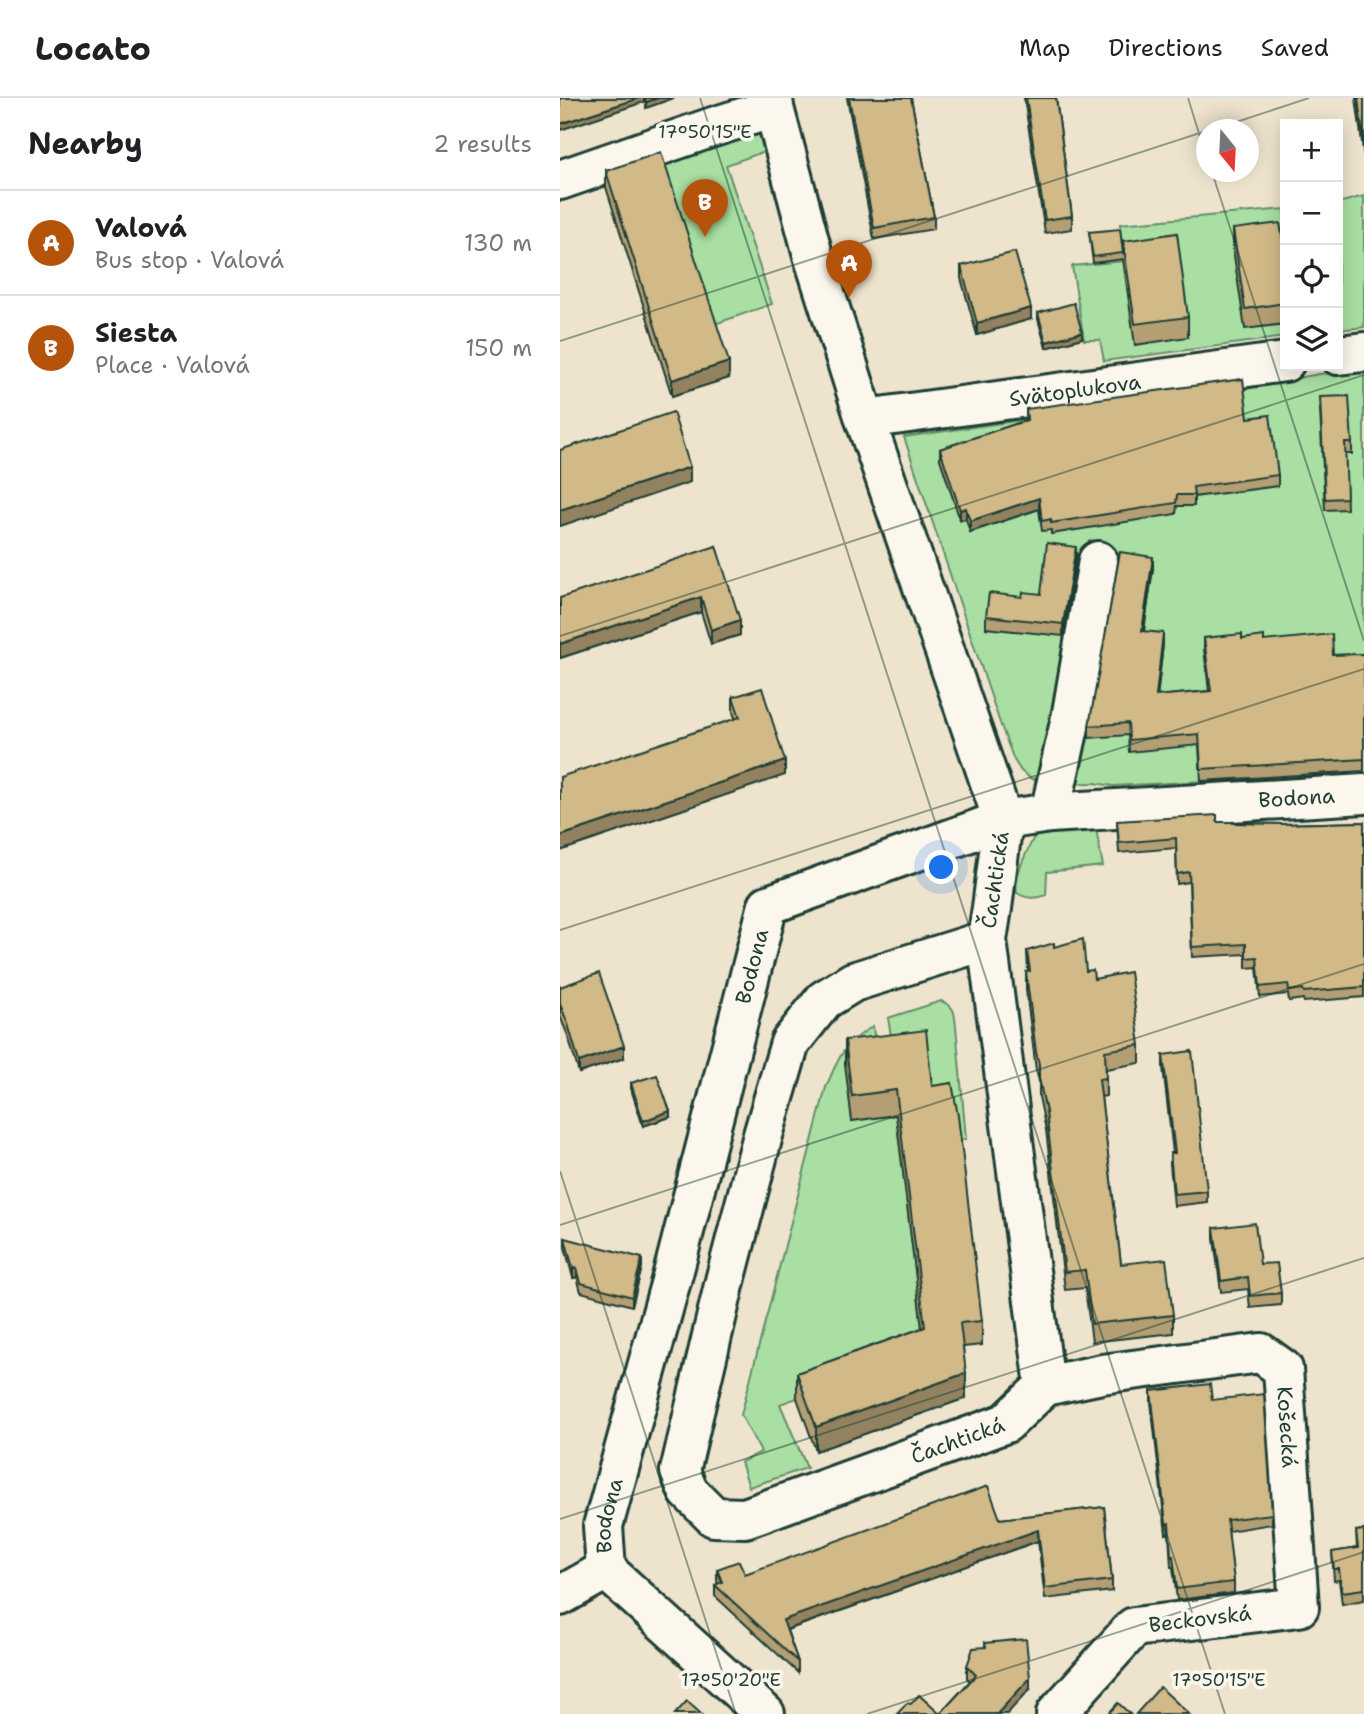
<!DOCTYPE html>
<meta charset="utf-8">
<style>
body{margin:0;font-family:"Shantell Sans",sans-serif;background:#f6f6f6;color:#202124}
.controls{position:absolute;right:21px;top:21px;display:grid;overflow:hidden;border-radius:0px;box-shadow:0 4px 18px #0003}
.controls button{width:63px;height:63px;display:grid;place-items:center;padding:0;border:0;border-bottom:2px solid #e0e0e0;background:#fff;color:#202124;font:35px sans-serif}
.compass{position:absolute;left:636px;top:21px;width:63px;height:63px;border-radius:50%;background:#fff;box-shadow:0 4px 18px #0003;rotate:162deg}
.you{position:absolute;left:382px;top:770px;width:24px;height:24px;margin:-18px;border:5px solid #fff;border-radius:50%;background:#1a73e8;box-shadow:0 0 0 10px #1a73e833}
.badge{display:grid;place-items:center;width:46px;height:46px;border-radius:50%;background:#b45309;color:#fff;font-size:23px;font-weight:700}
.pin{position:absolute;translate:-50% -58px;filter:drop-shadow(0 2px 4px #0008)}
.pin::after{content:'';position:absolute;top:37px;width:24px;height:21px;background:inherit;clip-path:polygon(0 0,100% 0,50% 100%)}
.list{margin:0;padding:0;list-style:none}
h2{display:flex;justify-content:space-between;align-items:center;height:91px;margin:0;padding:0 28px;font-size:30px}
h2 small{font-size:23px;font-weight:400;color:#757577}
.list li{display:grid;grid-template-columns:46px 1fr auto;gap:21px;align-items:center;box-sizing:border-box;height:105px;padding:0 28px;border-top:2px solid #e0e0e0}
.list b{display:block;font-size:26px;white-space:nowrap}
.list p{margin:0;font-size:23px;white-space:nowrap;color:#757577}
.list em{font-size:23px;font-style:normal;color:#757577}
.icon{flex:none;width:38px;height:38px;fill:none;stroke:currentColor;stroke-width:2;stroke-linecap:round;stroke-linejoin:round}
.map{position:relative;flex:none;width:804px;height:1616px;overflow:hidden}
header{display:flex;align-items:center;gap:42px;box-sizing:border-box;height:98px;padding:0 35px;background:#fff;border-bottom:2px solid #e0e0e0}
header strong{font-size:33px}
nav{display:flex;gap:38px;margin-inline-start:auto;font-size:24px}
main{display:flex}
aside{flex:1;background:#fff}
.map>svg:first-child{display:block}
.green{fill:#a9dfa2;stroke:#648e6b;stroke-width:2}
.lines{fill:none;stroke-linecap:round;stroke-linejoin:round}
.minor-casing{stroke:#1f3d34;stroke-width:44}
.minor{stroke:#fbf7ec;stroke-width:38}
.wall{fill:#b49f75;stroke:#1f3d34;stroke-width:2}
.shaded-wall{fill:#92825f;stroke:#1f3d34;stroke-width:2}
.building{fill:#d1b988;stroke:#1f3d34;stroke-width:2}
.ticks{fill:none;stroke:#1f3d34;stroke-width:2;stroke-opacity:0.45}
.labels{text-anchor:middle;stroke-width:7;stroke-linejoin:round;paint-order:stroke}
.street-label{font-size:21px;fill:#1f3d34;stroke:#fbf7ec}
.ticks-label{font-size:18px;text-anchor:middle;fill:#1f3d34;stroke:#fbf7ec;stroke-width:7;stroke-linejoin:round;paint-order:stroke}
</style>
<header>
<strong>Locato</strong>
<nav><a>Map</a><a>Directions</a><a>Saved</a></nav>
</header>
<main>
<aside>
<h2>Nearby<small>2 results</small></h2>
<ul class="list">
<li><span class="badge">A</span><div><b>Valová</b><p>Bus stop · Valová</p></div><em>130 m</em></li>
<li><span class="badge">B</span><div><b>Siesta</b><p>Place · Valová</p></div><em>150 m</em></li>
</ul>
</aside>
<div class="map">
<svg width="804" height="1616" viewBox="0 0 804 1616">
<rect width="100%" height="100%" fill="#eee4ce"/>
<filter id="ink" filterUnits="userSpaceOnUse"><feTurbulence type="fractalNoise" baseFrequency=".0143" numOctaves="2"/><feDisplacementMap in="SourceGraphic" scale="14" xChannelSelector="R" yChannelSelector="G"/><feConvolveMatrix kernelMatrix="1 2 1 2 8 2 1 2 1" color-interpolation-filters="sRGB"/></filter>
<g filter="url(#ink)">
<g class="green">
<path d="M 193,35 C 204,37 205,42 209,52 L 166,67 L 212,206 L 152,227 L 100,66 Z"/>
<polygon points="804,98 804,229 778,232 778,105"/>
<polygon points="725,111 725,239 544,263 540,242 524,242 512,168 563,163 560,126"/>
<polygon points="804,272 804,673 700,680 553,688 535,685 485,686 470,680 461,673 454,662 440,625 344,339 683,290 759,276"/>
<path d="M 522,730 L 536,731 L 543,768 L 487,774 L 486,797 C 475,801 467,801 457,795 C 453,777 468,752 476,735 Z"/>
<path d="M 381,903 C 396,909 394,915 396,928 L 406,1041 L 396,1043 L 335,961 L 328,920 Z"/>
<path d="M 313,928 L 317,962 L 286,967 L 292,1022 L 336,1017 L 365,1254 L 220,1306 L 247,1370 L 189,1389 L 181,1364 L 201,1354 L 181,1317 L 266,989 C 280,957 282,948 313,928 Z"/>
</g>
<g class="lines">
<g class="minor-casing">
<g id="minor">
<polyline points="213,0 214,10 253,157 305,321 443,722 432,810 427,842 485,1288"/>
<polyline points="0,82 153,29 214,10"/>
<polyline points="778,257 804,254"/>
<path id="s1" d="M 305,321 L 725,264"/>
<polyline points="490,715 512,615 538,463"/>
<path id="s2" d="M 427,842 L 293,884 L 264,902 L 230,945 L 203,1037 L 165,1183 L 120,1373 L 128,1393 L 154,1419 L 185,1420 L 446,1325 L 485,1288"/>
<path id="s3" d="M 485,1288 L 542,1276 L 701,1255 L 723,1271 L 739,1509 L 574,1529 L 496,1616"/>
<polyline points="46,1472 205,1616"/>
<path id="s4" d="M 0,1498 L 46,1472 L 43,1428 L 114,1172 L 208,807 L 443,722 L 490,715 L 804,696"/>
</g>
</g>
<use href="#minor" class="minor"/>
</g>
<g class="wall">
<polygon points="287,0 351,0 374,119 374,131 314,141"/>
<polygon points="464,0 496,0 512,118 512,131 485,135"/>
<polygon points="796,0 804,0 804,60"/>
<polygon points="46,73 169,280 112,298 46,89"/>
<polygon points="673,131 725,156 725,226 685,231 673,151"/>
<polygon points="529,134 563,155 563,143 628,219 628,239 575,247 563,161 533,165"/>
<polygon points="401,168 471,221 417,237 401,180"/>
<polygon points="478,215 522,240 486,250 478,221"/>
<polygon points="466,311 688,320 718,377 718,388 634,399 634,408 617,408 616,416 491,436 491,432 482,433 479,411 410,434 406,421 400,422 380,361 380,351 466,323"/>
<polygon points="760,311 792,345 792,356 785,356 787,411 765,412"/>
<polygon points="156,448 180,537 151,546 141,514 0,560"/>
<polygon points="516,460 503,538 426,530 426,518 462,499 481,496"/>
<polygon points="593,470 584,533 603,546 597,598 649,593 644,551 644,540 682,541 704,543 773,557 804,556 804,673 641,683 639,647 569,654 568,637 529,640 529,628"/>
<polygon points="173,599 225,677 175,620 173,614"/>
<polygon points="557,723 721,726 804,724 804,899 744,904 743,901 729,903 728,896 700,899 697,869 686,870 686,856 632,859 629,784 617,786 616,750 559,755"/>
<polygon points="494,849 526,873 534,881 580,947 580,965 546,971 546,998 541,999 561,1166 613,1217 613,1235 532,1244 525,1190 505,1192 486,1032 479,999 479,983 476,972 466,892 466,874 468,874 467,853"/>
<polygon points="0,889 64,960 19,975 8,938 0,918"/>
<polygon points="285,942 372,988 422,1223 422,1247 403,1249 406,1300 256,1353 237,1300 237,1275 362,1230 336,1017 292,1023 285,966"/>
<polygon points="603,957 647,1093 647,1104 614,1108 610,1066 610,1055 613,1055 603,969"/>
<polygon points="71,985 110,1019 83,1028 71,991"/>
<polygon points="654,1130 700,1166 721,1195 721,1207 690,1210 688,1191 661,1194 654,1141"/>
<polygon points="5,1140 82,1169 72,1208 21,1194 17,1179 13,1180 5,1149"/>
<polygon points="591,1293 652,1302 712,1416 712,1426 668,1433 674,1484 674,1495 617,1502 613,1469 611,1469 609,1435 606,1436 591,1304"/>
<polygon points="544,1409 552,1482 552,1493 485,1501 478,1443 227,1532 238,1564 238,1575 155,1498 155,1487 158,1486 157,1483 157,1471 185,1476 440,1421"/>
<polygon points="804,1432 804,1502 782,1506 779,1482 774,1483 772,1454 797,1450 796,1433"/>
<polygon points="425,1545 470,1591 380,1616 410,1583 407,1580 407,1568 425,1549"/>
</g>
<g class="shaded-wall">
<polygon points="79,0 84,0 84,4 0,32 0,26"/>
<polygon points="98,0 114,0 86,10 86,4"/>
<polygon points="471,210 471,221 417,237 417,225"/>
<polygon points="522,234 522,240 486,250 486,244"/>
<polygon points="169,264 169,280 112,298 112,282"/>
<polygon points="130,369 130,384 0,428 0,412"/>
<polygon points="479,400 479,411 410,434 410,423"/>
<polygon points="406,410 406,421 400,422 400,412"/>
<polygon points="516,449 516,460 503,538 503,526"/>
<polygon points="593,459 593,470 582,544 582,533"/>
<polygon points="141,499 141,514 0,560 0,546"/>
<polygon points="180,522 180,537 151,546 151,532"/>
<polygon points="603,535 603,546 596,610 596,598"/>
<polygon points="225,663 225,677 0,753 0,738"/>
<polygon points="64,948 64,960 19,975 19,964"/>
<polygon points="110,1013 110,1019 83,1028 83,1023"/>
<polygon points="82,1160 82,1169 72,1208 72,1199"/>
<polygon points="17,1170 17,1179 13,1180 13,1171"/>
<polygon points="406,1275 406,1300 256,1353 256,1329"/>
<polygon points="609,1425 609,1435 606,1436 606,1426"/>
<polygon points="478,1432 478,1443 223,1533 223,1522"/>
<polygon points="470,1580 470,1591 447,1616 437,1616"/>
</g>
<g class="building">
<polygon points="0,0 79,0 0,26"/>
<polygon points="85,0 98,0 86,4"/>
<polygon points="289,0 351,0 374,119 314,130"/>
<polygon points="466,0 496,0 512,118 485,122"/>
<polygon points="798,0 804,0 804,47"/>
<polygon points="101,54 169,264 112,282 46,73"/>
<polygon points="720,125 725,156 725,205 685,211 673,131"/>
<polygon points="560,131 563,155 533,159 529,134"/>
<polygon points="617,135 628,219 575,226 563,143"/>
<polygon points="455,154 471,210 417,225 401,168"/>
<polygon points="514,205 522,234 486,244 478,215"/>
<polygon points="683,281 688,320 710,317 718,377 633,389 634,397 617,397 616,405 491,425 491,421 482,423 479,400 410,423 406,410 400,412 380,351 467,322 466,311"/>
<polygon points="789,298 792,345 785,345 787,400 765,401 760,299"/>
<polygon points="113,314 130,369 0,412 0,352"/>
<polygon points="487,445 516,449 503,526 426,518 429,495 462,499 463,494 481,496"/>
<polygon points="156,448 180,522 151,532 141,499 0,546 0,500"/>
<polygon points="560,454 593,459 582,533 603,535 596,598 651,593 644,540 682,536 682,541 704,538 704,543 772,536 773,557 804,556 804,661 641,671 639,636 569,642 568,625 529,628"/>
<polygon points="202,590 225,663 0,738 0,679 180,619 173,599"/>
<polygon points="657,717 657,724 673,724 673,725 721,726 804,724 804,889 744,894 743,891 729,893 728,886 700,889 697,859 686,860 686,846 632,849 629,774 617,776 616,740 559,745 557,723"/>
<polygon points="523,841 526,873 533,872 534,881 570,874 580,947 545,953 546,980 539,981 561,1166 606,1161 613,1217 532,1226 525,1172 505,1174 486,1014 479,980 479,966 476,954 466,874 470,873 467,853 494,845 494,849"/>
<polygon points="39,875 64,948 19,964 8,926 0,906 0,889"/>
<polygon points="366,932 372,988 392,985 398,1018 422,1223 400,1225 406,1275 256,1329 237,1275 365,1229 336,992 292,998 285,942"/>
<polygon points="632,953 647,1093 614,1096 610,1055 615,1055 603,957"/>
<polygon points="97,977 110,1013 83,1023 71,985"/>
<polygon points="695,1125 700,1166 717,1165 721,1195 690,1198 688,1179 661,1183 654,1130"/>
<polygon points="5,1140 82,1160 72,1199 21,1185 17,1170 13,1171"/>
<polygon points="650,1286 652,1302 704,1296 712,1416 667,1422 674,1484 617,1491 613,1458 611,1459 609,1425 606,1426 591,1293"/>
<polygon points="428,1388 440,1421 544,1409 552,1482 485,1490 478,1432 223,1522 238,1564 155,1487 162,1484 157,1471 179,1463 185,1476"/>
<polygon points="804,1432 804,1491 782,1494 779,1471 774,1471 772,1454 798,1450 796,1433"/>
<polygon points="466,1541 470,1580 437,1616 337,1616 347,1605 351,1606 359,1597 380,1616 416,1577 407,1568 413,1550 426,1549 425,1545"/>
<polygon points="600,1589 629,1616 576,1616"/>
<polygon points="127,1603 141,1616 115,1616"/>
<polygon points="558,1605 570,1616 548,1616"/>
</g>
</g>
<path class="ticks" d="M 140,0 L 665,1616M 628,0 L 646,58M 652,32 L 749,0M 652,74 L 804,543M 0,243 L 646,33M 0,538 L 804,277M 0,832 L 804,571M 0,1073 L 176,1616M 0,1127 L 804,866M 0,1421 L 804,1160M 307,1616 L 804,1454"/>
<g class="labels">
<g class="street-label">
<text dy="7" stroke="none"><textPath href="#s1" startOffset="212">Svätoplukova</textPath></text>
<text dy="7" stroke="none"><textPath href="#s4" startOffset="1284">Bodona</textPath></text>
<text transform="translate(435 782) rotate(-82)" y="7">Čachtická</text>
<text dy="7" stroke="none"><textPath href="#s4" startOffset="676">Bodona</textPath></text>
<text dy="7" stroke="none"><textPath href="#s3" startOffset="304">Košecká</textPath></text>
<text dy="7" stroke="none"><textPath href="#s2" startOffset="987">Čachtická</textPath></text>
<text dy="7" stroke="none"><textPath href="#s4" startOffset="108">Bodona</textPath></text>
<text transform="translate(640 1521) rotate(-7)" y="7">Beckovská</text>
</g>
</g>
<g class="ticks-label">
<text x="145" y="40">17°50'15"E</text>
<text x="171" y="1588">17°50'20"E</text>
<text x="659" y="1588">17°50'15"E</text>
</g>
</svg>
<div class="controls">
<button>+</button>
<button>−</button>
<button><svg class="icon" aria-label="locate" viewBox="0 0 24 24"><circle cx="12" cy="12" r="6"/><path d="M12 2v4M12 18v4M2 12h4M18 12h4"/></svg></button>
<button><svg class="icon" aria-label="layers" viewBox="0 0 24 24"><path d="M12 4l9 5-9 5-9-5zM3 14l9 5 9-5"/></svg></button>
</div>
<svg class="compass" viewBox="-18 -18 36 36"><path d="M0-13l5 13h-10z" fill="#e53935"/><path d="M0 13l5-13h-10z" fill="#757577"/></svg>
<div class="you"></div>
<div class="pin badge" style="left:289px;top:200px">A</div>
<div class="pin badge" style="left:145px;top:139px">B</div>
</div>
</main>
